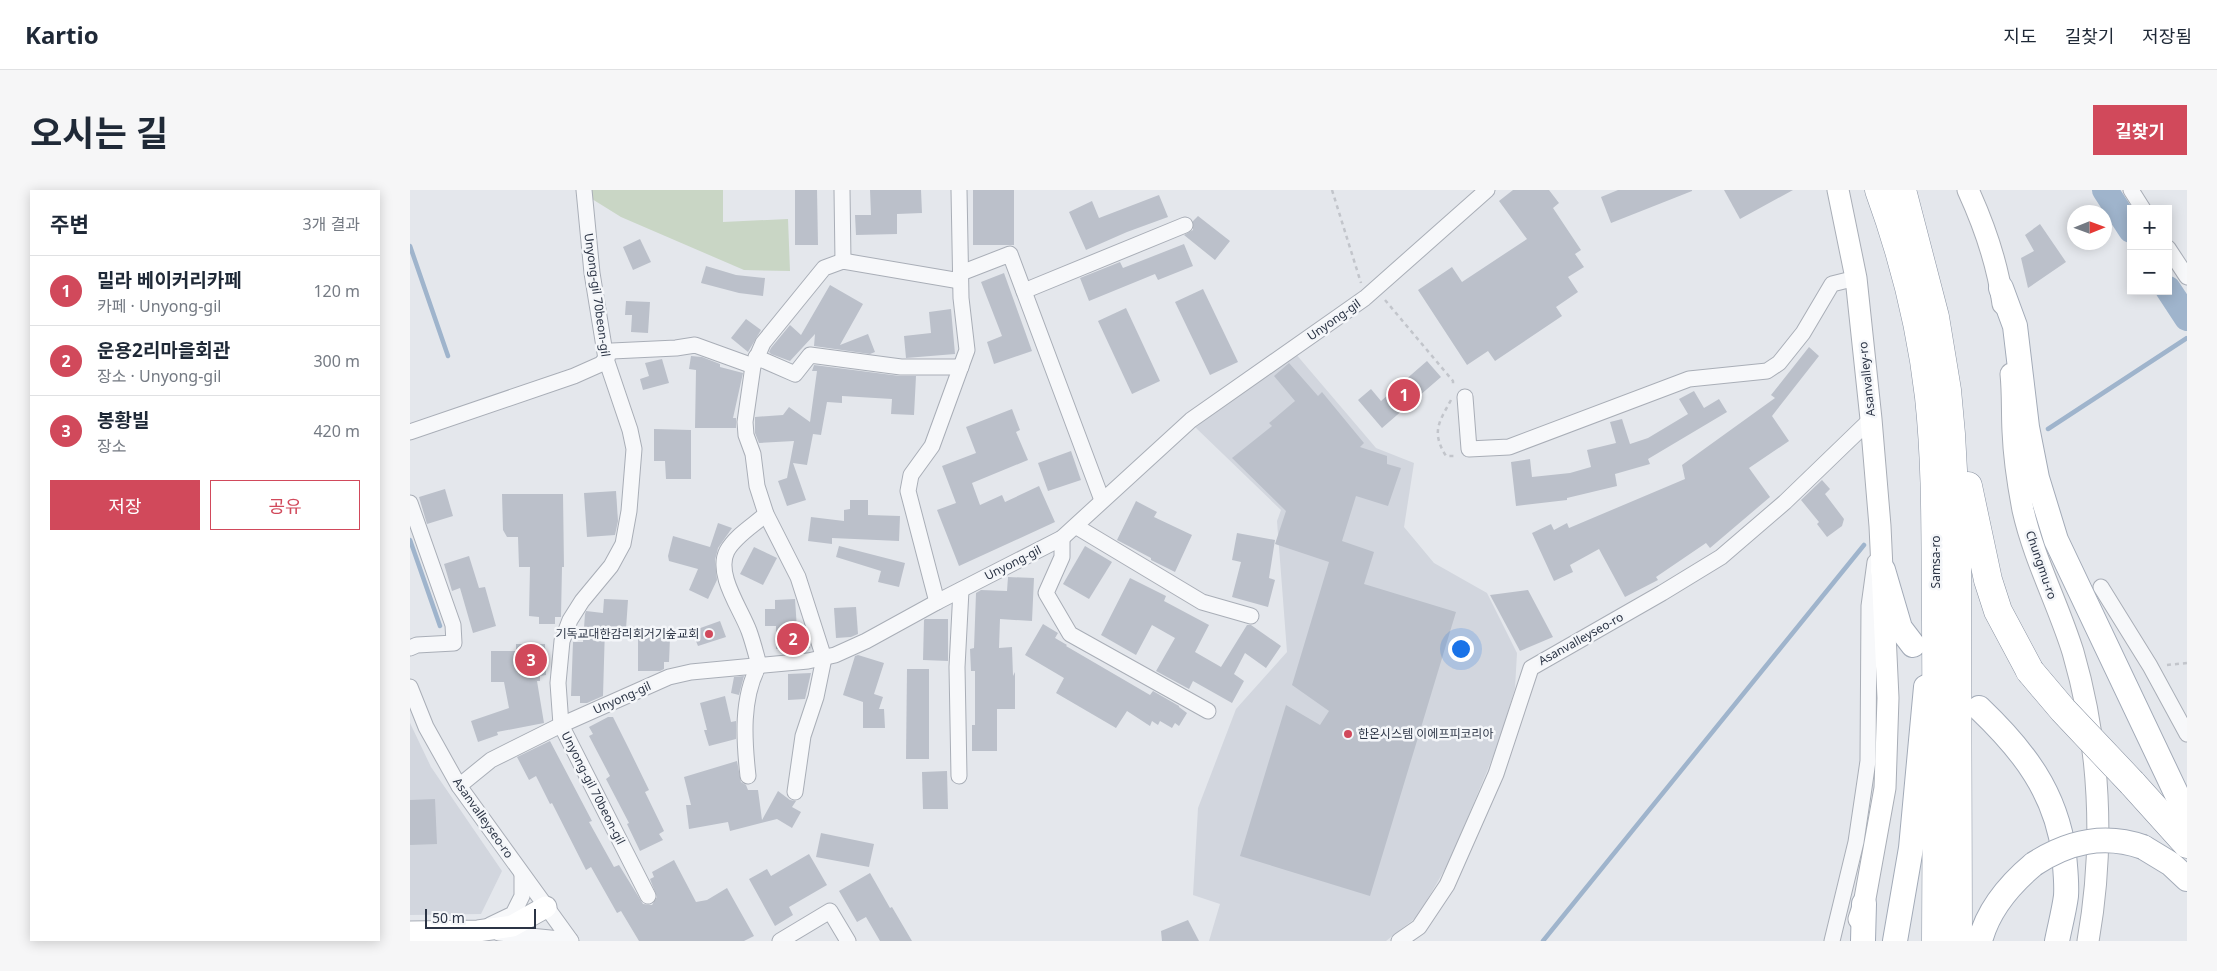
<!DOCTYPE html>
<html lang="ko">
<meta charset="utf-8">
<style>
body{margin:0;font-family:"Noto Sans","Noto Sans KR",sans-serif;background:#f6f6f7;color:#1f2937}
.controls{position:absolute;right:15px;top:15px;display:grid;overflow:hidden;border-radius:0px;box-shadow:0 2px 12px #0003}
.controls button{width:45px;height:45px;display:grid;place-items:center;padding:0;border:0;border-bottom:1px solid #e0e1e3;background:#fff;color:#1f2937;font:25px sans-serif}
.compass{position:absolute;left:1657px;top:15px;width:45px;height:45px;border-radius:50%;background:#fff;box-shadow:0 2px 12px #0003;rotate:89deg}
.scale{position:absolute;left:15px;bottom:12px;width:111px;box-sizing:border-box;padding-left:5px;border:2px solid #2b3445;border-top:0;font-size:14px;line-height:18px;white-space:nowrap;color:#2b3445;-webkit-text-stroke:4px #f4f6f9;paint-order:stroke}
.you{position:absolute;left:1050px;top:458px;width:18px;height:18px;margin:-12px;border:4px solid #fff;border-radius:50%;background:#1a73e8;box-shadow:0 0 0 8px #1a73e833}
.badge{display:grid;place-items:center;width:32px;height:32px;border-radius:50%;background:#d1495b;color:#fff;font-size:16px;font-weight:700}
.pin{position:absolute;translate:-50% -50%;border:2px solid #fff;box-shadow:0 1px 5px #0006}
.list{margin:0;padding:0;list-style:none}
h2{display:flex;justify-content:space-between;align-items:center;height:65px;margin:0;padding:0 20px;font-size:21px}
h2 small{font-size:16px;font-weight:400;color:#747a83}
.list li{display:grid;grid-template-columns:32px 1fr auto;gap:15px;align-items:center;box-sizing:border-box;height:70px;padding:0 20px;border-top:1px solid #e0e1e3}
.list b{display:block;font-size:19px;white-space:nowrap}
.list p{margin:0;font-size:16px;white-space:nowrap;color:#747a83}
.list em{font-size:16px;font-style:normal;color:#747a83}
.actions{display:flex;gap:10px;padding:15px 20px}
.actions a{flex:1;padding:11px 0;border:1px solid #d1495b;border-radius:0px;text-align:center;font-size:18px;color:#d1495b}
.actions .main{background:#d1495b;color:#fff}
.map{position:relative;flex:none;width:1777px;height:751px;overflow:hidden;border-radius:0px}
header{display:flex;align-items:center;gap:30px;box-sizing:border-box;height:70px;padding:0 25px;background:#fff;border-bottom:1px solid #e0e1e3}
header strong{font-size:24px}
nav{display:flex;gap:28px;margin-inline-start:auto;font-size:18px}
.intro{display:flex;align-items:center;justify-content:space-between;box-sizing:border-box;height:120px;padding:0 30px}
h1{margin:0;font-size:35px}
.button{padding:12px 22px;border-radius:0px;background:#d1495b;color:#fff;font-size:18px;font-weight:700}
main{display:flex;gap:30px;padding:0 30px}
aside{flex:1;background:#fff;border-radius:0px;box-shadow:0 2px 12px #0003}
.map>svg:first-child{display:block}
.built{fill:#d2d6de}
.green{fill:#c9d6c5}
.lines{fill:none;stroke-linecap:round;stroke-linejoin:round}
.stream{stroke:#9fb4cc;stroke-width:4.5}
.river{stroke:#9fb4cc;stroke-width:26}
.building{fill:#bbc0ca}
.street-casing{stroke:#a9aeb7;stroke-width:17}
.secondary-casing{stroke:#a9aeb7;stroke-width:23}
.primary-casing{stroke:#a3abb8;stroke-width:26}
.highway-casing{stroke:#8b94a3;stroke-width:29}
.path{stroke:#c2c5cb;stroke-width:2.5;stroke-dasharray:4 4;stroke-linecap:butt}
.street{stroke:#f7f8fa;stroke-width:15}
.secondary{stroke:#fff;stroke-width:21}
.primary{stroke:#fff;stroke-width:24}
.highway{stroke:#fff;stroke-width:28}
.primary-bridge-casing{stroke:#a3abb8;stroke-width:26;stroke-linecap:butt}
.highway-bridge-casing{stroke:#8b94a3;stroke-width:29;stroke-linecap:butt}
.primary-bridge{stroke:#fff;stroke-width:24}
.highway-bridge{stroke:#fff;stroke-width:28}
.poi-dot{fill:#d1495b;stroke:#f4f6f9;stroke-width:2}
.labels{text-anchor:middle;stroke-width:5;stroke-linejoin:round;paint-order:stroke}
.street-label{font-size:12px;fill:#2b3445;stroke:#f4f6f9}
.poi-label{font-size:12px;fill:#2b3445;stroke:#f4f6f9;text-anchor:end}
</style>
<header>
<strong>Kartio</strong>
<nav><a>지도</a><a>길찾기</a><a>저장됨</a></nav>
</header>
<div class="intro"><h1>오시는 길</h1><a class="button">길찾기</a></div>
<main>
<aside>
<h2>주변<small>3개 결과</small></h2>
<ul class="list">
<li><span class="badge">1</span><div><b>밀라 베이커리카페</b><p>카페 · Unyong-gil</p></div><em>120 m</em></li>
<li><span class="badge">2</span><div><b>운용2리마을회관</b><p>장소 · Unyong-gil</p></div><em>300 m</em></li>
<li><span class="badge">3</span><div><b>봉황빌</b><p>장소</p></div><em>420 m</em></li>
</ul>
<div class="actions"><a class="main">저장</a><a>공유</a></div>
</aside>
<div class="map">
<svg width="1777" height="751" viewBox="0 0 1777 751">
<rect width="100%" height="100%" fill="#e4e7ec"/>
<g class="built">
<polygon points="885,163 966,258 1004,273 994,337 1024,373 1077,403 1107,463 1105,498 1090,550 1040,670 1008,726 976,751 799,751 810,714 783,705 788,618 826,519 877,462 867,331 871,320 785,237"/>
<polygon points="0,533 21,577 92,681 71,724 0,725"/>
</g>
<polygon class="green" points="174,0 313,0 313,32 378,29 380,81 334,80 211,27 174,4"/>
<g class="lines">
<g class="stream">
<polyline points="0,56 38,166"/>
<polyline points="1638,239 1777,148"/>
<polyline points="0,350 30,436"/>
<polyline points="1133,751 1454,355"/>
</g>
<g class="river">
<polyline points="1695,0 1721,40"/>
<polyline points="1758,99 1777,128"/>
</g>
</g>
<g class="building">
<polygon points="385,0 407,0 408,55 385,55"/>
<polygon points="460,0 511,0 512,23 487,24 487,44 446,45 445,25 461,25"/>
<rect x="563" y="0" width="41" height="55"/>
<polygon points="1103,0 1139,0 1149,13 1143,18 1171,60 1165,64 1174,77 1158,87 1168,102 1146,117 1152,126 1085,171 1078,161 1057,175 1008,100 1042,77 1052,92 1117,49 1089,11"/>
<polygon points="1208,0 1282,0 1282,1 1201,33 1191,7"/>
<polygon points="1314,0 1383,0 1330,29"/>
<polygon points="749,5 758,27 717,42 676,60 659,22 682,11 689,28"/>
<polygon points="788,26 820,51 805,70 774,45 783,40 783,31"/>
<polygon points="1630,34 1656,72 1618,98 1611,68 1624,61 1615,45"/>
<polygon points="230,49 241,72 223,80 213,57"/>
<polygon points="774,54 783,76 748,90 745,84 679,111 670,88 710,72 713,78"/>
<polygon points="296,76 326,85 355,88 353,106 329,103 291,93"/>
<polygon points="594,83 622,161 584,174 577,152 592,146 571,92"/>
<polygon points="420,95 453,114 430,155 458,144 465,162 460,164 404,156 405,144 380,171 361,164 359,162 361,158 380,135 391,145"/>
<polygon points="793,99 828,172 800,185 765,112"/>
<polygon points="216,111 240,112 238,143 221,142 222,125 215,125"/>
<polygon points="716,118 750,191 722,204 688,131"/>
<polygon points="541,119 545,164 496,168 494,146 521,143 519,122"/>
<polygon points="336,129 351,140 338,162 321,148"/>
<polygon points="1399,157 1409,166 1362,226 1379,251 1339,278 1360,307 1300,358 1296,353 1246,387 1248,390 1215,407 1189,359 1160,375 1163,382 1144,391 1122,343 1141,334 1144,340 1157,333 1159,338 1275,289 1272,275 1365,208 1361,205"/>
<polygon points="281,166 292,167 310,174 310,177 333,183 323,228 326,228 326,238 285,238 286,180 279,179"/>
<polygon points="252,169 259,193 233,200 230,189 239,186 235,173"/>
<polygon points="1017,171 1031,187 972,238 948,210 961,199 971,211"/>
<polygon points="879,173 908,206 912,202 954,253 950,257 977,266 977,274 991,278 978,316 946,306 932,351 964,362 954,394 1046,422 960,706 830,666 876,515 910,535 919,521 882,495 919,372 865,354 876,321 822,268 862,236 859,233 885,211 864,186"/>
<polygon points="404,175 490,186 506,186 504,225 481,224 482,209 432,206 432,213 417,212 411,245 403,244 397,275 383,273 396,310 377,316 368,291 377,288 384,251 349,253 345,243 345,227 373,225 379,217 400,232 407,181 402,181"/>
<polygon points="1284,201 1294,218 1309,209 1317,222 1238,269 1240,274 1205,284 1207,296 1157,308 1157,310 1106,316 1101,272 1120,269 1122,287 1160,283 1181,277 1177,260 1206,253 1200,232 1212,229 1220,254 1238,248 1278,224 1269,209"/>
<polygon points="602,219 610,240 606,242 618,270 562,293 570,315 592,305 595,312 629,296 645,332 549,376 527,320 546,313 532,276 566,263 556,237"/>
<polygon points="244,239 281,240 281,289 256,289 255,271 244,271"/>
<polygon points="661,261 671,290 638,301 628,273"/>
<polygon points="1412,290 1420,299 1415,304 1434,329 1432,336 1417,347 1407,334 1409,332 1391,310"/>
<polygon points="35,299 43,326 17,334 9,307"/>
<polygon points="206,301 208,331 205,345 177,347 174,303"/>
<polygon points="92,304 153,304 154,377 152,377 151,427 145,427 145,434 129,434 129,427 119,426 120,377 109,377 108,347 97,347 93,340"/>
<polygon points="440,310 458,310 458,325 490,326 489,351 422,348 422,354 398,351 401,327 434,331 434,320 440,319"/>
<polygon points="726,311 747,322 744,327 782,345 765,382 741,370 741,368 707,350"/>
<polygon points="308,333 322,338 308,358 305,370 307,390 298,409 279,400 288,379 259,371 258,366 263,346 300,357"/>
<polygon points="827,343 865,350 859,388 865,390 858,417 822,407 831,372 822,370"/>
<polygon points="429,356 495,373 489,397 468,392 471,381 426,367"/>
<polygon points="675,356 702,372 679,409 653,394"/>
<polygon points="344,357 367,368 353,395 330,384"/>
<polygon points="59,366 69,398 75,397 86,436 63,443 50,398 42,401 34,374"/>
<polygon points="598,387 624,388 622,431 590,429 589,458 602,457 603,486 605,482 605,519 587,519 587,561 562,561 562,535 565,535 565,481 561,481 560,459 564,458 566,403 571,400 597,401"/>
<polygon points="720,388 756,406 754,411 799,435 785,462 811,477 837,435 841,435 871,456 856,478 835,463 824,484 834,491 822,513 783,491 779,499 746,481 765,448 742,435 726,465 691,445"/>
<polygon points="1118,400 1143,447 1110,461 1080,405"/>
<polygon points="194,409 218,410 216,439 195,437 193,506 177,513 170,513 170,506 161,506 163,452 173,452 175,424 176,421 193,423"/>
<polygon points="385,409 387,439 395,439 400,458 366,459 366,436 355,436 355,419 365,419 365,410"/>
<polygon points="446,417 448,444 441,447 426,448 424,418"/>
<polygon points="515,429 538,429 538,471 513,470 514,430"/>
<polygon points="310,431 316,447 288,456 282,441"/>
<polygon points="633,434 648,443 645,448 657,455 656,456 740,505 743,501 769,516 769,517 777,523 769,536 765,533 762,538 750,531 748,535 742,531 740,536 717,521 706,538 646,503 654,488 615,465"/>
<polygon points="228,447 260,448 259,472 254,472 254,479 250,481 228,481"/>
<polygon points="106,454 135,454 136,485 130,486 130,491 127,491 134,533 87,542 88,545 68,552 61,531 99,518 94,492 81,492 81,461 106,461"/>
<polygon points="448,465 474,473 464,504 473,507 469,519 474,519 475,538 453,538 453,512 433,505 445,466"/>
<polygon points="497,479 519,479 519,569 496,569"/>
<polygon points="401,483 395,509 378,510 378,484"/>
<polygon points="334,486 329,505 321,503 324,487"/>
<polygon points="315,506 321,532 326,531 326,549 299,556 294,540 297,540 290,513"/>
<polygon points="198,527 203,527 219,559 239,600 235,602 254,641 249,644 253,650 230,661 217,634 219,633 196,589 200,586 179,546 183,544 179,537"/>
<polygon points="140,551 182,631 179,632 204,677 209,675 233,714 242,715 247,707 240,689 244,687 242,682 264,670 286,712 297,710 317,698 344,746 334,751 229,751 211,721 207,723 181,677 176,680 142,613 140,614 126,586 119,590 107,567"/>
<polygon points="327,571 331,592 336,595 338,600 348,600 352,630 368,601 380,610 386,611 382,617 391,622 382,638 367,629 320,641 318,632 279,639 276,615 281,615 274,587"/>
<polygon points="537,581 538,619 513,619 512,582"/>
<polygon points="25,609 27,654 0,655 0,610"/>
<polygon points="411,643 464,654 459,677 406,667"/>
<polygon points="399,664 417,695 379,717 383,725 365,736 339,689 357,679 361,686"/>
<polygon points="460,683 480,718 482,717 502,751 470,751 456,727 447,732 429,701"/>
<polygon points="778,730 789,751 752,751 751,741"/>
</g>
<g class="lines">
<g class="street-casing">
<g id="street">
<polyline points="174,0 182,83 196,169 220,240 224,259 219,321 213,354 201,376 172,411 160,430 152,451 148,493 151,535 238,706"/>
<polyline points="432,0 433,71"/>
<polyline points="1721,0 1733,19"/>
<polyline points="1758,58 1777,87"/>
<polyline points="551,83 600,64 692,310"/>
<polyline points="614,101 775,35"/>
<polyline points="346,167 385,184 400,165 491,177 551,177"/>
<polyline points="1055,207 1059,259 1099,257 1279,189 1357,181 1369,173 1393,143 1422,94 1446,88"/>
<polyline points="0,242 164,186 191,174 202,161 266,158 285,155 343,176"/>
<polyline points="0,313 43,435 44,453 7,455 0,458"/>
<polyline points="667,337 792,412 841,426"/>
<polyline points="652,348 652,367 636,403 660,444 798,521"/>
<polyline points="1691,397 1740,476 1777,544"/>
<polyline points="527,412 498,301 501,285 522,256 557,160 551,108 549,0"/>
<polyline points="0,497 16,537 49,596 161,751"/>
<path d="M 338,586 C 334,550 331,508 349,475 C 346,464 343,452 339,441 C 331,419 305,384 317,361 C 325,346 344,335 356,324"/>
<polyline points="549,586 547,477 551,400"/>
<polyline points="49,596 81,570 151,535 259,487 281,482 398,471 425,465 456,451 527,412 652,348 781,230 955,108 1077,0"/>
<polyline points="385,602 393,546 406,507 414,468 388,387 356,324 347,296 343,264 336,245 335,232 343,176 353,153 414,78 433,71 550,91"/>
<polyline points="80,735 103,724 112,706 112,685"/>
<polyline points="89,743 160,750"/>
<polyline points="370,751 420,721 438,751"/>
<polyline points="989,751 1009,737 1037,695 1086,584 1121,478 1252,403 1311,367 1375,312 1461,229"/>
<polyline points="1422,751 1446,652 1458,571 1459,416 1465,372"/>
</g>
</g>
<g class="secondary-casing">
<g id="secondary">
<polyline points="1428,0 1446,88 1461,229 1470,336 1478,508 1475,598 1454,714 1449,729"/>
<path d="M 1558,0 C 1574,35 1588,76 1593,114"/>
<path d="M 1601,184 C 1603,203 1602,222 1603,241 C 1604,267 1608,294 1613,320 C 1624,369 1648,414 1663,462 C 1690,555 1695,656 1678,751"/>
<polyline points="0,742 68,741 102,736 136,717"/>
</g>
</g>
<g class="primary-casing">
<g id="primary">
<polyline points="1591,98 1605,136 1617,237 1627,288 1646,350 1777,626"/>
<polyline points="1473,380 1490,438 1503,455"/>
<path d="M 1569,518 C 1613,560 1646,602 1654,664 C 1655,677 1657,692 1656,706 C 1654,721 1650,736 1647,751"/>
<polyline points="1733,657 1761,674 1777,689"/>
<polyline points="1453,751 1454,714"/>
<polyline points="1485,751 1501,658 1516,497"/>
<path d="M 1570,751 C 1578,720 1600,694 1624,674"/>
</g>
</g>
<g class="highway-casing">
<g id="highway">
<path d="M 1469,0 C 1493,66 1511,137 1519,207 C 1527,282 1525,356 1526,431 C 1527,538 1527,644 1526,751"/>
<polyline points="1492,0 1525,127 1537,200 1541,244 1547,353 1548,751"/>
<polyline points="1558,296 1578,390 1588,421 1620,481"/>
<polyline points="1722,593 1777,654"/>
</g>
</g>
<g class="path">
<polyline points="922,0 951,93"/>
<polyline points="975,110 1043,191 1043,197"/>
<path d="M 1041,210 C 1029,232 1021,242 1036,266 L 1046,266"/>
<polyline points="1757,475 1777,473"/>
</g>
<use href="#street" class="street"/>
<use href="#secondary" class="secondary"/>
<use href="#primary" class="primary"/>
<use href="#highway" class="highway"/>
<g class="primary-bridge-casing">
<path id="primary-bridge" d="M 1624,674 C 1658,652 1693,643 1733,657"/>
</g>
<g class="highway-bridge-casing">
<polyline id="highway-bridge" points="1620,481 1653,520 1722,593"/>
</g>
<use href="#primary-bridge" class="primary-bridge"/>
<use href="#highway-bridge" class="highway-bridge"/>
</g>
<g class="poi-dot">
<circle cx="299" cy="444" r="5"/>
<circle cx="938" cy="544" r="5"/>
</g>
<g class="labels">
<g class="street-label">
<text transform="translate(187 105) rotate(82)" y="4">Unyong-gil 70beon-gil</text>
<text transform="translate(924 130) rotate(-35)" y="4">Unyong-gil</text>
<text transform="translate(1457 189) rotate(-96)" y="4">Asanvalley-ro</text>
<text transform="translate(1526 372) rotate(-90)" y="4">Samsa-ro</text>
<text transform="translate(603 373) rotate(-27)" y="4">Unyong-gil</text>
<text transform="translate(1631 375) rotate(71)" y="4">Chungmu-ro</text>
<text transform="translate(1171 449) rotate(-29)" y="4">Asanvalleyseo-ro</text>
<text transform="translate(212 508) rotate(-24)" y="4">Unyong-gil</text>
<text transform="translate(183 598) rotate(63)" y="4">Unyong-gil 70beon-gil</text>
<text transform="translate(73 628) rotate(55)" y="4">Asanvalleyseo-ro</text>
</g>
<g class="poi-label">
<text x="289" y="448">기독교대한감리회거기숲교회</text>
<text x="948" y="548" text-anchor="start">한온시스템 이에프피코리아</text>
</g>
</g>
</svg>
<div class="controls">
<button>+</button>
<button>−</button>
</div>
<svg class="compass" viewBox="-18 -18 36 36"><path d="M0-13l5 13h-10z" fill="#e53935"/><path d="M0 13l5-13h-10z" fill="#747a83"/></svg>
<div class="scale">50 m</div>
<div class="you"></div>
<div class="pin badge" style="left:994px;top:205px">1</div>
<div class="pin badge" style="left:383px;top:449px">2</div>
<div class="pin badge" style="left:121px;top:470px">3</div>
</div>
</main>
